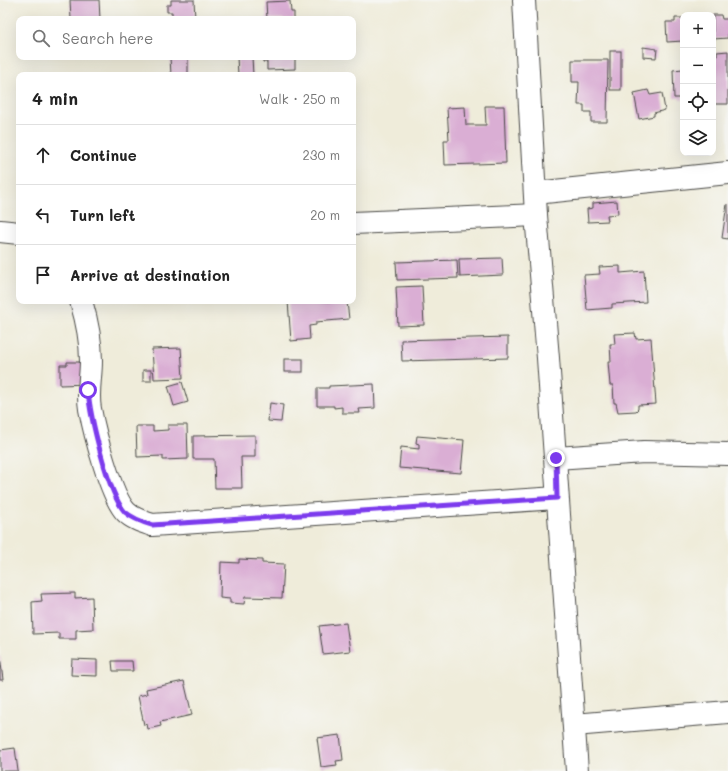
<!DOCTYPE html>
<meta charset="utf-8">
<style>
body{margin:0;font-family:Mali,sans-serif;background:#f6f6f6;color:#222}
.controls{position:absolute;right:12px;top:12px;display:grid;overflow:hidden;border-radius:8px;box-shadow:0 4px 16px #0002}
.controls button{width:36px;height:36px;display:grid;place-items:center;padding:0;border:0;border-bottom:1px solid #e0e0e0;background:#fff;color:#222;font:20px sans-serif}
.stop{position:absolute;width:12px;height:12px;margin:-9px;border:3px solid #7c3aed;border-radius:50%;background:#fff}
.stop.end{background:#7c3aed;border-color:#fff;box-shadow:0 1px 4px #0008}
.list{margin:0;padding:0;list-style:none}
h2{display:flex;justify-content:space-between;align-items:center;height:52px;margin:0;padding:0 16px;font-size:17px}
h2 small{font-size:13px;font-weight:400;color:#767676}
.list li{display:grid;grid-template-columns:26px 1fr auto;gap:12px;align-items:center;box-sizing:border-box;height:60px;padding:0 16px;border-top:1px solid #e0e0e0}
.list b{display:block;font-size:15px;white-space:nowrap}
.list em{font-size:13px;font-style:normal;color:#767676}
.icon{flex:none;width:22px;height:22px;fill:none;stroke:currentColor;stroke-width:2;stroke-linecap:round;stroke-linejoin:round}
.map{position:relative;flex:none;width:728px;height:771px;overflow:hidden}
.search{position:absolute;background:#fff;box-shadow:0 4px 16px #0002;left:16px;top:16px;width:340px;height:44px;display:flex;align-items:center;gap:10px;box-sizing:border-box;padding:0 14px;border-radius:8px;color:#767676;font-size:15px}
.panel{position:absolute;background:#fff;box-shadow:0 4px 16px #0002;left:16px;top:72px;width:340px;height:232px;border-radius:8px}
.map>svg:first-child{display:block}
.building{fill:#daaed4}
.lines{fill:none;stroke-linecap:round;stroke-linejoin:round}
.minor-casing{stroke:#484845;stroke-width:24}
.minor{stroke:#fff;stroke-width:22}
.route{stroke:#7c3aed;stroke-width:5}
</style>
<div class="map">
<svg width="728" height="771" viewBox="0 0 728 771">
<rect width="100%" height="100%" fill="#f6f6f2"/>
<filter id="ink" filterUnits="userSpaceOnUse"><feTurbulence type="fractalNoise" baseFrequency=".025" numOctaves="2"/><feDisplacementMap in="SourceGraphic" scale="8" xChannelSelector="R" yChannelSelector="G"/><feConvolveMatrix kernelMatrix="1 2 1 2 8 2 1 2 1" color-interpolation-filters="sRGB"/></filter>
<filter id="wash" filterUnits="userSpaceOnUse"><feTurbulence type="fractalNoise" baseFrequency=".012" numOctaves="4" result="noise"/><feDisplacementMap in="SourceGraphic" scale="16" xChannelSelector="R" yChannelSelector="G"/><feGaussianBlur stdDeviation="0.9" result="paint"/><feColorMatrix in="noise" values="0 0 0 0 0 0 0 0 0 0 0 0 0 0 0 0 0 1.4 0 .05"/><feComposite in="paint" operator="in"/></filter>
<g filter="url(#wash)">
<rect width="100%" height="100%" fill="#efecda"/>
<g id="blocks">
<g class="building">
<polygon points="70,0 99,0 100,19 71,19"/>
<polygon points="171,0 194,0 195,19 172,19 172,12 167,12 167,5 171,5"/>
<polygon points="290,1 291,12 294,12 294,19 267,19 266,2"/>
<polygon points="713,15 721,15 722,19 728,19 728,38 713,39"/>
<polygon points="675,18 683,18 683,41 667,42 666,22 675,22"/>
<polygon points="643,47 657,49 656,58 643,57"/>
<rect x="610" y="51" width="11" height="39"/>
<polygon points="728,51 728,104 713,104 713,57 717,56 717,52"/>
<polygon points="170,57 188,57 188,75 171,75"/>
<polygon points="237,57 252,57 253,75 238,75"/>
<polygon points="263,57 295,57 295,69 267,70 267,62 263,62"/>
<polygon points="572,60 608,60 607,122 591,122 591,112 584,112 584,105 578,105 579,82 572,82"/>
<polygon points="683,69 683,100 680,100 680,98 674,98 673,70"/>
<polygon points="648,90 650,95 662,93 665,110 654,113 654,116 639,119 634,93"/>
<polygon points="485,106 504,106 506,163 445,165 444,140 449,140 447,108 465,107 466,125 486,125"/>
<polygon points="617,201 618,214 607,215 608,221 588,222 587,209 593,208 593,203"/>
<polygon points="727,204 728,204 728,239 722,238"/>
<polygon points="502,258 503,275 460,277 459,259"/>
<polygon points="457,260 458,278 397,280 396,262"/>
<polygon points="620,266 620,273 644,271 646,302 612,304 612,308 587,310 584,275 600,274 599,267"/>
<polygon points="422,286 424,325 398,326 396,287"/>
<polygon points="288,301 347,302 349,319 316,322 316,325 309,326 310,339 291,341"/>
<polygon points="635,333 636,339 651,338 656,404 638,405 638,409 636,411 618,412 616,403 614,403 613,385 610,385 608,362 611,362 610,344 615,344 614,334"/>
<polygon points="508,337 508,358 402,361 401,340"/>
<polygon points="181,348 183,378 154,379 152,349"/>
<rect x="284" y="359" width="19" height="13"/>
<polygon points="67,362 88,362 88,384 60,385 60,365 67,365"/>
<rect x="143" y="370" width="8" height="11"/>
<polygon points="182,382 188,402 174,406 168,386"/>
<polygon points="374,384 375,408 359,409 360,413 342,413 342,407 334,408 334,406 317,406 317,388 329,388 329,386"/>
<polygon points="270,403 283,405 281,422 268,421"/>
<polygon points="168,425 187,425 188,459 163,460 163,456 137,457 136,426 153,426 153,431 168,430"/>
<polygon points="255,435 255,457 241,457 242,488 215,488 214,459 193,459 193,436"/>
<polygon points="417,436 464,440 461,473 399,468 401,447 419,449 419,444 416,443"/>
<polygon points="239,559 262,560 262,563 284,564 282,598 245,597 244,604 230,603 230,599 220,598 221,562 239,563"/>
<polygon points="75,593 75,598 92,597 93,629 76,630 76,639 59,639 59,633 33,634 32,602 42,601 41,594"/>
<polygon points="346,623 350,651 323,654 319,626"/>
<polygon points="0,655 3,680 0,680"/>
<polygon points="72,659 97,660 97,676 71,675"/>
<polygon points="112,661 132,661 133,671 113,671"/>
<polygon points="184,681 192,715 160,722 161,726 148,729 147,724 144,725 138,696 147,694 146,689"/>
<polygon points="340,735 343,760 336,761 337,765 321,767 317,738"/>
<polygon points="15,748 18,771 0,771 0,750"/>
</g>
</g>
</g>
<g filter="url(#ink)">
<use href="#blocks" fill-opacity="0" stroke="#484845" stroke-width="1"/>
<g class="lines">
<g class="minor-casing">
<g id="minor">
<polyline points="524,0 536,215 548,358 577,771"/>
<polyline points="535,193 728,173"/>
<polyline points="353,223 536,215"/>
<polyline points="0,231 19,233"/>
<path d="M 81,301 C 87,321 91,340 91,361 C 91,377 87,393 90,409 C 94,431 111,497 126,512 C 133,519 143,522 152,525 L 557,498"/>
<polyline points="556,458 644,452 728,454"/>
<polyline points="574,725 728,712"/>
</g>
</g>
<use href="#minor" class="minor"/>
</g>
</g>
<g class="lines" filter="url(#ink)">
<path class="route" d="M 88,390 C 90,416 108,494 125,512 C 133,519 142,522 152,525 L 557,498 L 556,458"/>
</g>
</svg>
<div class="controls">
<button>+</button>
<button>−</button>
<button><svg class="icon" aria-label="locate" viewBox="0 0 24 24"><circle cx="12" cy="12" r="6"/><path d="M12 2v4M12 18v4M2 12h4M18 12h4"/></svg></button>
<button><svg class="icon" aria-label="layers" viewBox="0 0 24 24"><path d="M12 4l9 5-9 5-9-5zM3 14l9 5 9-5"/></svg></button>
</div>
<div class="stop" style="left:88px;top:390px"></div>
<div class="stop end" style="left:556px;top:458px"></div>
<div class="search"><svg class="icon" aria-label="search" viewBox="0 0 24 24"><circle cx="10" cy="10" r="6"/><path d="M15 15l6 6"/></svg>Search here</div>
<section class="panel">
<h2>4 min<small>Walk · 250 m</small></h2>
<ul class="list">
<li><svg class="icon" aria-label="ahead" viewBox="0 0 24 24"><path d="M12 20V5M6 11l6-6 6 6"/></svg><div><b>Continue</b></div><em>230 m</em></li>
<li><svg class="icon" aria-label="left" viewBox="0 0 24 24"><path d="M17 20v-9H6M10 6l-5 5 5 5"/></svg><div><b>Turn left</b></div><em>20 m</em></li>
<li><svg class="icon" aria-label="arrive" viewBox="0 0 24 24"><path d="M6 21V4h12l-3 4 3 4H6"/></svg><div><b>Arrive at destination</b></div></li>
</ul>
</section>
</div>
